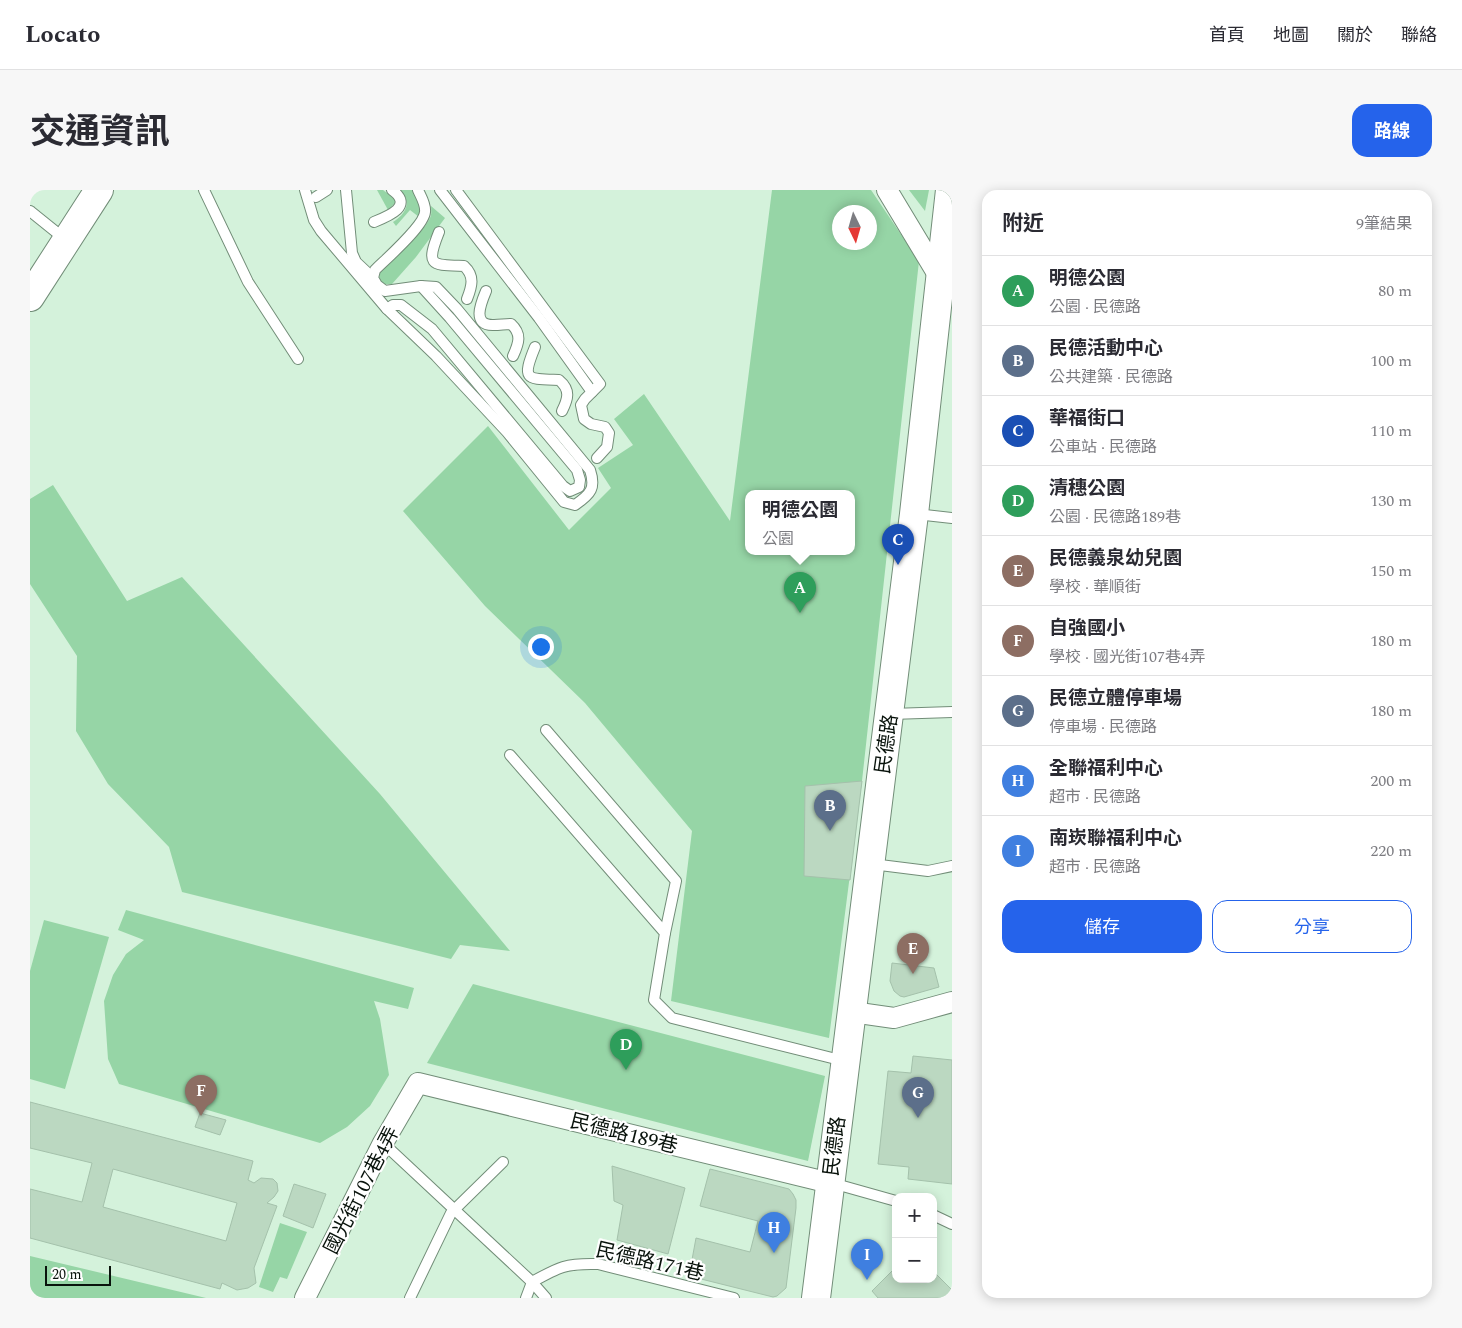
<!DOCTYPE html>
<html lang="zh-TW">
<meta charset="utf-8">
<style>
body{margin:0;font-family:Spectral,"Noto Sans TC",serif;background:#f7f7f7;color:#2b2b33}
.controls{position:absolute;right:15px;bottom:15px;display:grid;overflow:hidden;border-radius:10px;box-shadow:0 2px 12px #0003}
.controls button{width:45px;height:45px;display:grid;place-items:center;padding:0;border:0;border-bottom:1px solid #e1e1e2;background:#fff;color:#2b2b33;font:25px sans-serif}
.compass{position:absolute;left:802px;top:15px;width:45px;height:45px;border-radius:50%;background:#fff;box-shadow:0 2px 12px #0003;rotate:175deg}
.scale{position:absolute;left:15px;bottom:12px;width:66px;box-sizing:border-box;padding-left:5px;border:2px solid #09130c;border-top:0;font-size:14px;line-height:18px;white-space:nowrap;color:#09130c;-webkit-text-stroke:4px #fff;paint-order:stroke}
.you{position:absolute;left:510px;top:456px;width:18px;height:18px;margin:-12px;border:4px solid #fff;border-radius:50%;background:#1a73e8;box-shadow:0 0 0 8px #1a73e833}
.badge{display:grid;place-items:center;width:32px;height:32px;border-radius:50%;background:#2563eb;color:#fff;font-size:16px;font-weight:700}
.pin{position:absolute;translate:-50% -41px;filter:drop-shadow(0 1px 2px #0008)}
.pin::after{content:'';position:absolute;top:26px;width:18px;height:15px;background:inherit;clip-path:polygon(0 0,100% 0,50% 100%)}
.popup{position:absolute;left:715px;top:300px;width:110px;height:65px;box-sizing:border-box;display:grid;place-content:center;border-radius:10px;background:#fff;filter:drop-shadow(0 1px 4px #0005);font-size:16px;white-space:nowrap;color:#7c7c81}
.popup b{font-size:19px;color:#2b2b33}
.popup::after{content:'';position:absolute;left:50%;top:100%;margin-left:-10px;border:10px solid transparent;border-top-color:#fff}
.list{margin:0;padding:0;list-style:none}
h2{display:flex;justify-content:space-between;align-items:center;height:65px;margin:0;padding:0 20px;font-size:21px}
h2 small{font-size:16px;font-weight:400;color:#7c7c81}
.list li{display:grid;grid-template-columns:32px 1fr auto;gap:15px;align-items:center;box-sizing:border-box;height:70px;padding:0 20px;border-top:1px solid #e1e1e2}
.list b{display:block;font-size:19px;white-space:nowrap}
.list p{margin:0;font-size:16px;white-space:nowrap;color:#7c7c81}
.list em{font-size:16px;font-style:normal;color:#7c7c81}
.actions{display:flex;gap:10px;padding:15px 20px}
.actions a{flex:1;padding:11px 0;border:1px solid #2563eb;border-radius:15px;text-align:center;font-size:18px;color:#2563eb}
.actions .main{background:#2563eb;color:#fff}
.map{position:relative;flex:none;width:922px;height:1108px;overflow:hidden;border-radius:15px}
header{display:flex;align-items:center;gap:30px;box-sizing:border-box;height:70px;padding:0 25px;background:#fff;border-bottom:1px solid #e1e1e2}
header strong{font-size:24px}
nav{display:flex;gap:28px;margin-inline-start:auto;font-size:18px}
.intro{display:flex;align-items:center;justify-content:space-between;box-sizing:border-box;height:120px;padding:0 30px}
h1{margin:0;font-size:35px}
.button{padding:12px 22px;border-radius:15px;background:#2563eb;color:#fff;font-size:18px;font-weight:700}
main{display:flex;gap:30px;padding:0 30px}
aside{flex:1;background:#fff;border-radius:15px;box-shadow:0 2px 12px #0003}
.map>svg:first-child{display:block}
.green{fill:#96d5a6;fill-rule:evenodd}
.building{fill:#bbd8c1;stroke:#a4c1ab;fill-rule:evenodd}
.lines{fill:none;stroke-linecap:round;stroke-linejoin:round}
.lane-casing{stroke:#728d78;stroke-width:12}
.street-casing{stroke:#728d78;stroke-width:22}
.secondary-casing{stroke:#728d78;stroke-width:30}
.lane{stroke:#fff;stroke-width:10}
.street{stroke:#fff;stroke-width:20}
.secondary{stroke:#fff;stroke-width:28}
.labels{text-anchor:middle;stroke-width:4.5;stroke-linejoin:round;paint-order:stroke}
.street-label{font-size:20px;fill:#09130c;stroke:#fff}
</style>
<header>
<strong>Locato</strong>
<nav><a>首頁</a><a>地圖</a><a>關於</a><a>聯絡</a></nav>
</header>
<div class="intro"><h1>交通資訊</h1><a class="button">路線</a></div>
<main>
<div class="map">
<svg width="922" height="1108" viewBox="0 0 922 1108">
<rect width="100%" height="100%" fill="#d4f2db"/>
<g class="green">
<polygon points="347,0 353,0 365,9 365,13 358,20"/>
<path d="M 369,0 L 383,0 L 391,17 L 389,27 L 380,20 L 366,36 L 363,32 C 376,24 383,11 369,0 Z"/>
<path d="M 742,0 L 841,0 L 889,71 L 832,591 L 799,848 L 641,811 L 662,641 L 555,513 L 455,416 L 373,321 L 458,236 L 539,340 L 581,298 L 568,278 L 603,255 L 584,229 L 614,204 L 700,331 ZM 809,22 L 839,22 L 839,52 L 809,52 ZM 719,304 L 821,304 L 821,362 L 719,362 Z"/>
<polygon points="879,0 899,0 895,21"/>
<path d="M 401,16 L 415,28 L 386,67 L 362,94 L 352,94 L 349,90 L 350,82 C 363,69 393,43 400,28 C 402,24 401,20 401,16 Z"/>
<polygon points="23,295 97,411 152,387 350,604 480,761 430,755 421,769 152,702 139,657 78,594 46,541 47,466 0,394 0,309"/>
<polygon points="96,720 384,798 378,819 344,811 350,829 359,885 340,916 317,937 290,953 89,894 78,869 74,811 83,785 96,764 114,750 88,740"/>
<polygon points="14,730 79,747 35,899 0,889 0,781"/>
<polygon points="443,794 795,886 778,971 397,873"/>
<polygon points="250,1033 277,1042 257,1089 250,1087 243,1102 229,1097"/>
<polygon points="0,1066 176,1108 0,1108"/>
</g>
<g class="building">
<polygon points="832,591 820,690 774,686 775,596"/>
<polygon points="862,773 904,778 909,797 874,807 870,806 864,801 860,791"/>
<polygon points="883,866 922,870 922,994 878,989 879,977 848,974 858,881 881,883"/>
<path d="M 0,912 L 223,971 L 218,990 L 224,993 L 231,988 L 243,989 L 247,993 L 248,1001 L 244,1007 L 237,1013 L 247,1016 L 224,1078 L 226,1093 L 218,1098 L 207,1100 L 192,1093 L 190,1099 L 0,1048 L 0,999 L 52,1012 L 62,973 L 0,958 ZM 83,979 L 207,1013 L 196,1051 L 73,1017 Z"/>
<polygon points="170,923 196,930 190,945 165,937"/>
<polygon points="582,976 655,998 638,1064 587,1050 593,1015 584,1011"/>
<polygon points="680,979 759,999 763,1004 766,1010 766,1018 756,1098 747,1106 743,1107 659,1086 666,1048 720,1062 728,1031 670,1016"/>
<polygon points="264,994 296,1004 283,1038 253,1026"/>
<polygon points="866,1077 866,1089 903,1089 903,1081 922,1100 922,1108 848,1108 842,1101"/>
</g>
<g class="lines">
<g class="lane-casing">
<g id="lane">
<polyline points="174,0 218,92 268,169"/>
<path d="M 275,0 L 284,30 L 291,41 L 357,119 L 406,166 L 477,242 L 534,312 L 545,315 C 561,304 566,298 560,280 L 427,119 L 406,97 L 391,96 L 355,101 L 347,95 L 343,88 L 345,80 C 356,69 394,36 395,22 C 396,14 391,7 388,0"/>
<polyline points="316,0 322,63 326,72 343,88"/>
<polyline points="410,0 509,128 562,202"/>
<polyline points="426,0 570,194 555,209 551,215 554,229 561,234 575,237 579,243 577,257 567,268"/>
<polyline points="286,7 297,0"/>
<polyline points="0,21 36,50"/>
<path d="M 344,32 C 359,26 384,16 362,0"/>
<path d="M 409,42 C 395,77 402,75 434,76 C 445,86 442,96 437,109"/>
<path d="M 456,101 C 451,113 441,136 464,135 C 470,135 475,134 481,134 C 492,144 489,153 483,166"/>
<polyline points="357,119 363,115 371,115 402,139 533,296 540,301 549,297 550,290 547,280 420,128 391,96"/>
<path d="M 505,157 C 491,191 497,189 529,190 C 541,200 538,209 532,221"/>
<polyline points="886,324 922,328"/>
<polyline points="861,524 922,522"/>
<polyline points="516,540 646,691 635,743"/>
<polyline points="480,565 635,743 624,810 642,828 814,871"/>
<polyline points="842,674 898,681 922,676"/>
<polyline points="353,953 502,1092 516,1108"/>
<polyline points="802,993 866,1011"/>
<polyline points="903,1025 922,1034"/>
<path d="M 502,1092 C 529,1077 536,1073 568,1074 L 704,1108"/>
<polyline points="380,1108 421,1023 473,972"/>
<polyline points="496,1108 502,1092"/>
</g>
</g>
<g class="street-casing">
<g id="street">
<polyline points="857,0 913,93"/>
<polyline points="822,822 864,828 922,812"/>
<polyline points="275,1108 353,953 388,893 800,993"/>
</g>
</g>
<g class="secondary-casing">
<g id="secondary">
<polyline points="0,107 69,0"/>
<polyline points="786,1108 884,324 920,0"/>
</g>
</g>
<use href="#lane" class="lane"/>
<use href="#street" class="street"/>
<use href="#secondary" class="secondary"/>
</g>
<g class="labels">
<g class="street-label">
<text transform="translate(856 554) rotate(-82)" y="7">民德路</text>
<text transform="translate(594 943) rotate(14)" y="7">民德路189巷</text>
<text transform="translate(804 956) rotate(-83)" y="7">民德路</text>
<text transform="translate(331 1000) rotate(-63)" y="7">國光街107巷4弄</text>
<text transform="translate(620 1071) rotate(13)" y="7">民德路171巷</text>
</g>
</g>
</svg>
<div class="controls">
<button>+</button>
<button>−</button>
</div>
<svg class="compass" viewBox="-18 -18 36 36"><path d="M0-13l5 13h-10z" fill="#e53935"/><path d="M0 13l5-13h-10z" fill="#7c7c81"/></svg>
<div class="scale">20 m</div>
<div class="you"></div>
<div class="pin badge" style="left:770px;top:423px;background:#2e9e5b">A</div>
<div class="popup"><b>明德公園</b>公園</div>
<div class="pin badge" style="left:800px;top:641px;background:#5c6f8a">B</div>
<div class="pin badge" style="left:868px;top:375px;background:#1a4fb4">C</div>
<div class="pin badge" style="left:596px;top:880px;background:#2e9e5b">D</div>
<div class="pin badge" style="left:883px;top:784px;background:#8d6e63">E</div>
<div class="pin badge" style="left:171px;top:926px;background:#8d6e63">F</div>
<div class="pin badge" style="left:888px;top:928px;background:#5c6f8a">G</div>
<div class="pin badge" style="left:744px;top:1063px;background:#3f7fe0">H</div>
<div class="pin badge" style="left:837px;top:1090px;background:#3f7fe0">I</div>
</div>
<aside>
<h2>附近<small>9筆結果</small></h2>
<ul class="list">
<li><span class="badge" style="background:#2e9e5b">A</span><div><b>明德公園</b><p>公園 · 民德路</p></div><em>80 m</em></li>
<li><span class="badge" style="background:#5c6f8a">B</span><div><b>民德活動中心</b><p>公共建築 · 民德路</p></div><em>100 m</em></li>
<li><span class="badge" style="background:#1a4fb4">C</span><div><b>華福街口</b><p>公車站 · 民德路</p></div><em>110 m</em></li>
<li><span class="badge" style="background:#2e9e5b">D</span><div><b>清穗公園</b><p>公園 · 民德路189巷</p></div><em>130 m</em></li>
<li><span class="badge" style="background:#8d6e63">E</span><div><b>民德義泉幼兒園</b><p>學校 · 華順街</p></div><em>150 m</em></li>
<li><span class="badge" style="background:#8d6e63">F</span><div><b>自強國小</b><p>學校 · 國光街107巷4弄</p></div><em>180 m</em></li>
<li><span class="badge" style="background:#5c6f8a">G</span><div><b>民德立體停車場</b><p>停車場 · 民德路</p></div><em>180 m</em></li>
<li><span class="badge" style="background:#3f7fe0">H</span><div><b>全聯福利中心</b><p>超市 · 民德路</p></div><em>200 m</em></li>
<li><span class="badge" style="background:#3f7fe0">I</span><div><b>南崁聯福利中心</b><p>超市 · 民德路</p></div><em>220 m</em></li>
</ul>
<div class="actions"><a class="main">儲存</a><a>分享</a></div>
</aside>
</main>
